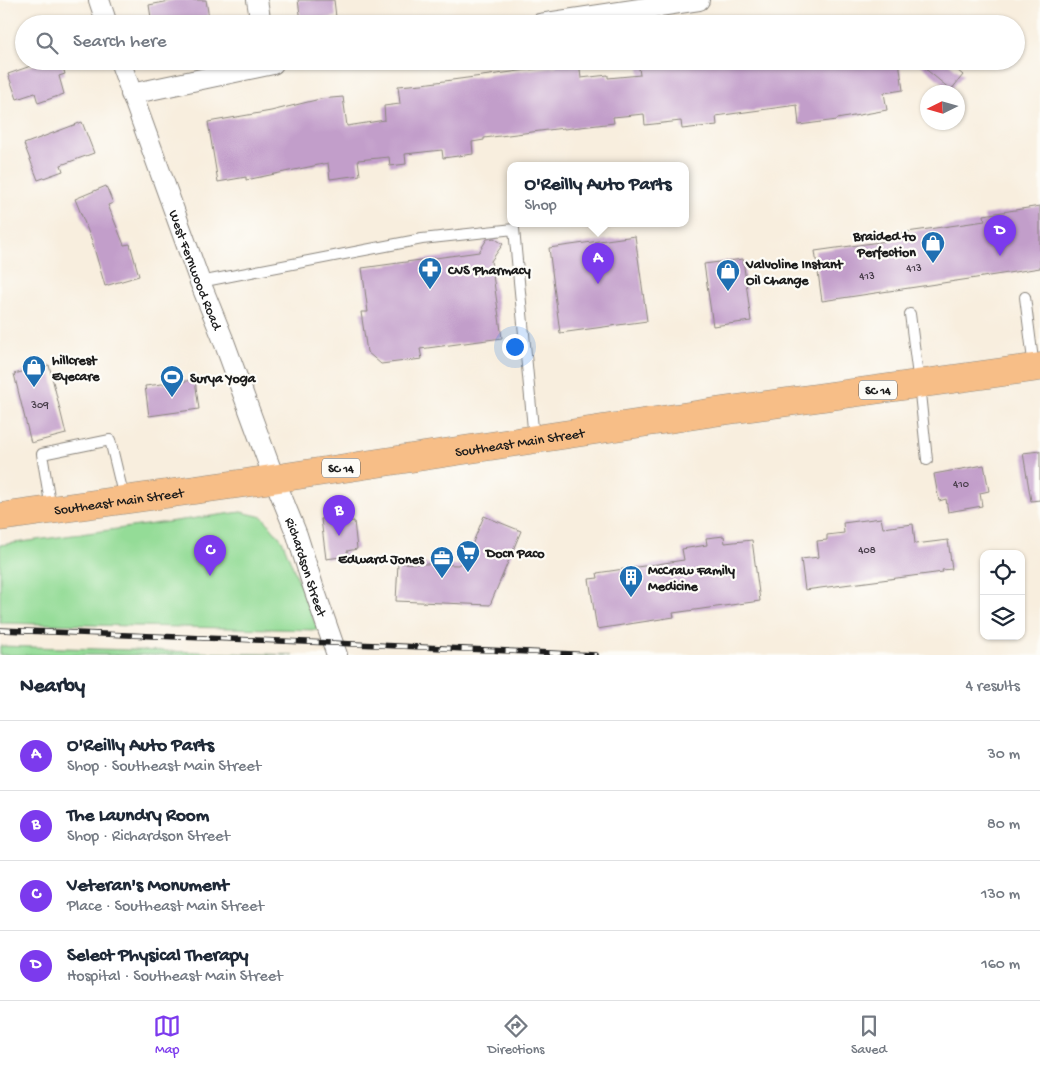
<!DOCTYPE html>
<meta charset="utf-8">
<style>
body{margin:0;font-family:"Gochi Hand",sans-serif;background:#f6f6f7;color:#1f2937}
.controls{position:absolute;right:15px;bottom:15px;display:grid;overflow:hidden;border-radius:10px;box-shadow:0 1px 4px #0004}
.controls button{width:45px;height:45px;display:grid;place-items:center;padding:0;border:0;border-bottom:1px solid #e0e1e3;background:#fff;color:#1f2937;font:25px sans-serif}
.compass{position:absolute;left:920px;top:85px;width:45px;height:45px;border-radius:50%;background:#fff;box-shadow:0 1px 4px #0004;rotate:265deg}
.you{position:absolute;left:514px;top:346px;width:18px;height:18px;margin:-12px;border:4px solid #fff;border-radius:50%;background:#1a73e8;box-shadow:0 0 0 8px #1a73e833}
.badge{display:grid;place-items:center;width:32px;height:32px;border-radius:50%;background:#7c3aed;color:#fff;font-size:16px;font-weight:700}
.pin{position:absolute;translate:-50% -41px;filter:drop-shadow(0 1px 2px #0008)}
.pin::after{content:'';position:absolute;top:26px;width:18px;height:15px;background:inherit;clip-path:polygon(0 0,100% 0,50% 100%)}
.popup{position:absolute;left:507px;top:162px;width:182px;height:65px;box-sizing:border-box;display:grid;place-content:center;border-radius:10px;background:#fff;filter:drop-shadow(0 1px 4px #0005);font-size:16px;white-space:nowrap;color:#747a83}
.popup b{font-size:19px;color:#1f2937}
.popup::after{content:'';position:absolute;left:50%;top:100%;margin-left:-10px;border:10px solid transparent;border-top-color:#fff}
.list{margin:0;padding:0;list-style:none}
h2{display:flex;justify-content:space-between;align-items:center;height:65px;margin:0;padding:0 20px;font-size:21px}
h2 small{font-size:16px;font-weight:400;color:#747a83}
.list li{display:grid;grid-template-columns:32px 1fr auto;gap:15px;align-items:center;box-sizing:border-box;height:70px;padding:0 20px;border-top:1px solid #e0e1e3}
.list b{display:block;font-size:19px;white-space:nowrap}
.list p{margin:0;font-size:16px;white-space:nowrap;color:#747a83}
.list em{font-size:16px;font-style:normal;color:#747a83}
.icon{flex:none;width:28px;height:28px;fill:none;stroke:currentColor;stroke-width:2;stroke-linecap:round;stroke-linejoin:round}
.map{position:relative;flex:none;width:1040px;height:655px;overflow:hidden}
.search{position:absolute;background:#fff;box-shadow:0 1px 4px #0004;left:15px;right:15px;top:15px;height:55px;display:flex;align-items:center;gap:12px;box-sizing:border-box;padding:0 18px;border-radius:28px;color:#747a83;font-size:19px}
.sheet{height:345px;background:#fff}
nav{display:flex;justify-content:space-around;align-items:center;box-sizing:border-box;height:70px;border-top:1px solid #e0e1e3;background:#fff;font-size:14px;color:#747a83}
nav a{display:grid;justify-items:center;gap:2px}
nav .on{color:#7c3aed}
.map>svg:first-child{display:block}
.green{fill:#94dc97;stroke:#587c5a}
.building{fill:#c29eca}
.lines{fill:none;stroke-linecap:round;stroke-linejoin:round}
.lane-casing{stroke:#8a857d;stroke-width:12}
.street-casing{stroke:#8a857d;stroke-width:22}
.primary-casing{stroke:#8a857d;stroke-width:29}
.lane{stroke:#fff;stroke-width:10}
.street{stroke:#fff;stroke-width:20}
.primary{stroke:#f7be87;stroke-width:28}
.rail-casing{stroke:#1c1c1c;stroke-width:5.5}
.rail{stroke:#fdfcf7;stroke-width:4;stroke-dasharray:11;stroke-linecap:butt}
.labels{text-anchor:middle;stroke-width:4.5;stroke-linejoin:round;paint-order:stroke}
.number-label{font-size:11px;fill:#463c48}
.shield{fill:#fdfcf7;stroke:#605f5e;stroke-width:1}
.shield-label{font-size:12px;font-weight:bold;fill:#1c1c1c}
.poi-label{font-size:14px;font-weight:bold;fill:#1c1c1c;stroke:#fdfcf7;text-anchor:start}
.street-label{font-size:14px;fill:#1c1c1c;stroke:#fdfcf7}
</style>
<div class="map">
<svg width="1040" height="655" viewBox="0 0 1040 655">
<rect width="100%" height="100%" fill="#fdfcf7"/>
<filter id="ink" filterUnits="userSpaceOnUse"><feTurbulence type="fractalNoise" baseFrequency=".02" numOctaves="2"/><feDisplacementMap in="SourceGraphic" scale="10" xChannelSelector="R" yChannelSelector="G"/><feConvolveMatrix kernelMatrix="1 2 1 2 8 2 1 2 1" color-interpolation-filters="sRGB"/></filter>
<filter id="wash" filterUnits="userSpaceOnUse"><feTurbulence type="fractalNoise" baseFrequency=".0096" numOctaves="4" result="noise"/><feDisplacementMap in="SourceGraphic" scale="20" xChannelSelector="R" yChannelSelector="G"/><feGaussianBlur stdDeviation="1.12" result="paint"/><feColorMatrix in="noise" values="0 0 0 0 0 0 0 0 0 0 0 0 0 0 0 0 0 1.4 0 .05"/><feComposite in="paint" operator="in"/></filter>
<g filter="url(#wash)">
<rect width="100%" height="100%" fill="#f8eede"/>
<g class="green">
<polygon points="241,512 263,517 282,540 318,630 0,623 0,545"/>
<polygon points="0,646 294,655 0,655"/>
</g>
<g id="blocks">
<g class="building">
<polygon points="175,0 206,0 210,24 152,24 149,5"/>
<polygon points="298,0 334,0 336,17 301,21"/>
<polygon points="45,61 61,61 65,74 59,76 64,94 38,103 35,93 17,99 8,74"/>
<polygon points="573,61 579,61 581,78 608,75 608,78 640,75 638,61 899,61 903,90 884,93 887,110 837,119 837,120 799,125 797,105 716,116 717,125 682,129 681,121 645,125 644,114 613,117 614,123 564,129 564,128 484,138 484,140 472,142 473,154 443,158 442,150 405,154 406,164 390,166 389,157 358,160 360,175 330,179 328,163 246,180 246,177 218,182 208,122 271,111 320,99 343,97 347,126 385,120 384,106 400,104 398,86 422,84 557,66 556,63"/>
<polygon points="916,61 946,61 963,75 951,90"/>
<polygon points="82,122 94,153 61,165 63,171 38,180 24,144"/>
<polygon points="106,186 113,203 108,205 124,245 130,244 139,276 105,286 92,241 75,199"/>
<polygon points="1040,206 1040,268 976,278 822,301 815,251 901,239 900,233 985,221 984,215"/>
<polygon points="635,236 647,321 560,333 549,248"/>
<polygon points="494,238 503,244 491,261 502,338 420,349 422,359 381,364 367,352 361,312 368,312 362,268 479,252 487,239"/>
<polygon points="743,259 751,321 713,326 704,264"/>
<polygon points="49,365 66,434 31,443 14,374"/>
<polygon points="195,380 199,409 149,416 145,386"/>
<polygon points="1040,451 1040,500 1031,501 1023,453"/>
<polygon points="984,465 989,491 980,493 982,506 948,512 946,499 939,501 934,474"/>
<polygon points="343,516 344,522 354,521 357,549 347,551 348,556 326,559 321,519"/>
<polygon points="484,516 521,531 490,605 396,601 398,563 458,565 466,559"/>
<polygon points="881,518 883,528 913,524 915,544 948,540 952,569 942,570 943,572 805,590 801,559 819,557 817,541 827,540 827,535 844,533 843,523"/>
<polygon points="724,536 725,543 752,540 760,601 673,613 674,617 597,629 589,579 598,578 597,573 684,560 682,549 707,545 706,538"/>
</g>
</g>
</g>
<g filter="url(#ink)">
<use href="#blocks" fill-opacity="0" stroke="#8a857d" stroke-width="1"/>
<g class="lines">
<g class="lane-casing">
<g id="lane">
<polyline points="200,282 422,239 514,229 534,439"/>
<polyline points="1025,297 1034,368"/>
<polyline points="910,314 919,384 927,460"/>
<polyline points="51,509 42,454 110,440 124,498"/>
</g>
</g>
<g class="street-casing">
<g id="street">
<polyline points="99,0 107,24"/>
<polyline points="257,0 261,24"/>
<polyline points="540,24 699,0"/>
<path id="s1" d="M 120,61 L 200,282 L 223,339 L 274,478 L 297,535 L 313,586 L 337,655"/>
<polyline points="131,94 273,64"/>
</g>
</g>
<g class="primary-casing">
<g id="primary">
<path id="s2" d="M 0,517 L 245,483 L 715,412 L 1040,367"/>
</g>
</g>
<use href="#lane" class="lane"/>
<use href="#street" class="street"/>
<use href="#primary" class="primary"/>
<g class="rail-casing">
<polyline id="rail" points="0,630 332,643 596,655"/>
</g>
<use href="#rail" class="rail"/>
</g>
</g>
<defs>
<g id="shop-pin" transform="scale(1.25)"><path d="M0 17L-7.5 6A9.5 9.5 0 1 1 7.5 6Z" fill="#1f6fb2" stroke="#fdfcf7"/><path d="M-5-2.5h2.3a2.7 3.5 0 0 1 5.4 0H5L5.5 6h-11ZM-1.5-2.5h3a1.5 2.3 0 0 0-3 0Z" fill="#fff"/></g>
<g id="pharmacy-pin" transform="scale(1.25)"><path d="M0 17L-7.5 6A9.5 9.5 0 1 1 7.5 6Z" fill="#1f6fb2" stroke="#fdfcf7"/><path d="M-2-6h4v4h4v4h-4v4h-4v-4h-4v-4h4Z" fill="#fff"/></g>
<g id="stadium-pin" transform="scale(1.25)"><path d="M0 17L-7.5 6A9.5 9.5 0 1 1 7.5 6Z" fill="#1f6fb2" stroke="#fdfcf7"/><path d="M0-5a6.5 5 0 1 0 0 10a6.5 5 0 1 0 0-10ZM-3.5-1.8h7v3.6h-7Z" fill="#fff"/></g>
<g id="supermarket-pin" transform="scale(1.25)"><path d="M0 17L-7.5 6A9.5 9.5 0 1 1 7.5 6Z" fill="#1f6fb2" stroke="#fdfcf7"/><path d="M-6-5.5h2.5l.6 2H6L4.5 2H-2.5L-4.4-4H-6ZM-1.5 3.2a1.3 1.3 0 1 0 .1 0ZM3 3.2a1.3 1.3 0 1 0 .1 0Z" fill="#fff"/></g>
<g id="office-pin" transform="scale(1.25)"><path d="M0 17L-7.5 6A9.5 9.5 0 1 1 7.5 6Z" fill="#1f6fb2" stroke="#fdfcf7"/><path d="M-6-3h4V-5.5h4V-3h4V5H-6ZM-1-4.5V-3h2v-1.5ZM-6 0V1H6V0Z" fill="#fff"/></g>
<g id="building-pin" transform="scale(1.25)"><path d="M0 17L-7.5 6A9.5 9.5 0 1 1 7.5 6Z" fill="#1f6fb2" stroke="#fdfcf7"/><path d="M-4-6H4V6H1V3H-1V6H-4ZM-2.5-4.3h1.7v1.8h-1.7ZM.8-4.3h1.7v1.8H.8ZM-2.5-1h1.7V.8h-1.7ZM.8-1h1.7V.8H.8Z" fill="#fff"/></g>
</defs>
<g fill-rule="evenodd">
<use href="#shop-pin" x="933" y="243"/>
<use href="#pharmacy-pin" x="430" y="269"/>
<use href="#shop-pin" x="728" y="271"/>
<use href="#shop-pin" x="34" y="367"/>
<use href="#stadium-pin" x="172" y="377"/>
<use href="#supermarket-pin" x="468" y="552"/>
<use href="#office-pin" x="442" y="558"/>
<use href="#building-pin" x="631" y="577"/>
</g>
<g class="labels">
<g class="number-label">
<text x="914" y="271">413</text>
<text x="867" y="279">413</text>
<text x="40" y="408">309</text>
<text x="961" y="487">410</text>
<text x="867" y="553">408</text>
</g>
<g class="shield">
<rect x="859" y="380.5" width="38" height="19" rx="4"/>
<rect x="322" y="458.5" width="38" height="19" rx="4"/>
</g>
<g class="shield-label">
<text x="878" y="394">SC 14</text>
<text x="341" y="472">SC 14</text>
</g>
<g class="poi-label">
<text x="916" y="240" text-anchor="end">Braided to<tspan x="916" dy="16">Perfection</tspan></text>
<text x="746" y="268">Valvoline Instant<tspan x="746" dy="16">Oil Change</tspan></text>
<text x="448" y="274">CVS Pharmacy</text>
<text x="52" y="364">hillcrest<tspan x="52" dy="16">Eyecare</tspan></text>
<text x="190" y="382">Surya Yoga</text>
<text x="486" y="557">Docn Paco</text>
<text x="424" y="563" text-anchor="end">Edward Jones</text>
<text x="648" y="574">McCraw Family<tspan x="648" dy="16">Medicine</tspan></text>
</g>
<g class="street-label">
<text dy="5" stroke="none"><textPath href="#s1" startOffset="222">West Fernwood Road</textPath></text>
<text dy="5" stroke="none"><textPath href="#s2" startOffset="525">Southeast Main Street</textPath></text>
<text dy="5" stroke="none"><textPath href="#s2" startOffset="120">Southeast Main Street</textPath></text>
<text dy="5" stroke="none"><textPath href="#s1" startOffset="539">Richardson Street</textPath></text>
</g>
</g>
</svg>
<div class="controls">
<button><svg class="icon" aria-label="locate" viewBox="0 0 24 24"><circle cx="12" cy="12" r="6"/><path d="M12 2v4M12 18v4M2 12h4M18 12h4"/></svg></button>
<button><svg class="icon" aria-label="layers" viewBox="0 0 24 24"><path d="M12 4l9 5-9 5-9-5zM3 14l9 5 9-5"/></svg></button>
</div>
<svg class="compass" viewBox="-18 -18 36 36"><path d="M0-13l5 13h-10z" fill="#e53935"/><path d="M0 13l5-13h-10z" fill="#747a83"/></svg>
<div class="you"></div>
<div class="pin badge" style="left:598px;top:284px">A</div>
<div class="popup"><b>O'Reilly Auto Parts</b>Shop</div>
<div class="pin badge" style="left:339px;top:536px">B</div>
<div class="pin badge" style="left:210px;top:576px">C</div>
<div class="pin badge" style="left:1000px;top:256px">D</div>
<div class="search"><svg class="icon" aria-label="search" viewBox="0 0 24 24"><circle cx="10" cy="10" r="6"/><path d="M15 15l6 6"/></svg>Search here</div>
</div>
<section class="sheet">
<h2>Nearby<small>4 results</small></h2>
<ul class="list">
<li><span class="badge">A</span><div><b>O'Reilly Auto Parts</b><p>Shop · Southeast Main Street</p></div><em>30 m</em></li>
<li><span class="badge">B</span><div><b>The Laundry Room</b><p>Shop · Richardson Street</p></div><em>80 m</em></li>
<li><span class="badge">C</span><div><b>Veteran's Monument</b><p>Place · Southeast Main Street</p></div><em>130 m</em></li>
<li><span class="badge">D</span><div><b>Select Physical Therapy</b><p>Hospital · Southeast Main Street</p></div><em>160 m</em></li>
</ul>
</section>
<nav>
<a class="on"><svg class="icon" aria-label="map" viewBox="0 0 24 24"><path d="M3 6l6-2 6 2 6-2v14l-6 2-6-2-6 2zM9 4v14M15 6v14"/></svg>Map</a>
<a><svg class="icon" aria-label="directions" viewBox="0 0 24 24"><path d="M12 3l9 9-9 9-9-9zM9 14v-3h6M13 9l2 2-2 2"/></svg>Directions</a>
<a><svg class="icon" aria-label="saved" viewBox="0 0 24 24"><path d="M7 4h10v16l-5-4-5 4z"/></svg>Saved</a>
</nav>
